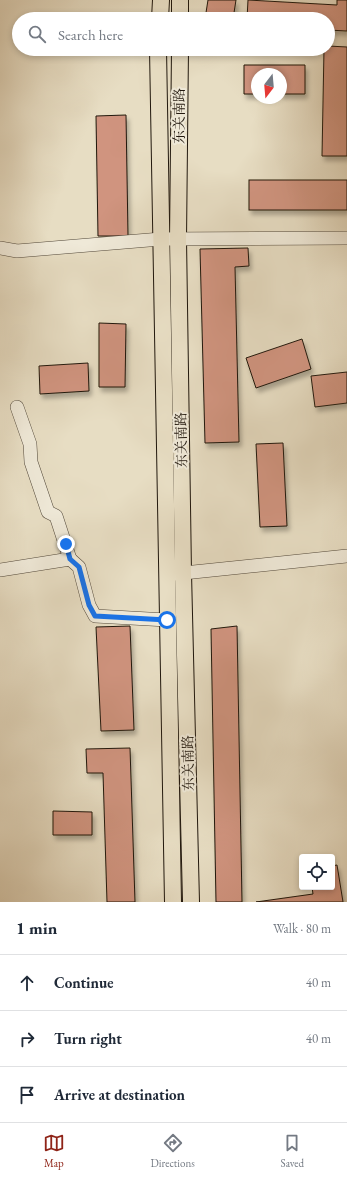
<!DOCTYPE html>
<meta charset="utf-8">
<style>
body{margin:0;font-family:"EB Garamond","Noto Serif SC",serif;background:#f6f6f7;color:#1f2937}
.controls{position:absolute;right:12px;bottom:12px;display:grid;overflow:hidden;border-radius:4px;box-shadow:0 2px 6px #0003}
.controls button{width:36px;height:36px;display:grid;place-items:center;padding:0;border:0;border-bottom:1px solid #e0e1e3;background:#fff;color:#1f2937;font:20px sans-serif}
.compass{position:absolute;left:251px;top:68px;width:36px;height:36px;border-radius:50%;background:#fff;box-shadow:0 2px 6px #0003;rotate:196deg}
.stop{position:absolute;width:12px;height:12px;margin:-9px;border:3px solid #1a73e8;border-radius:50%;background:#fff}
.stop.end{background:#1a73e8;border-color:#fff;box-shadow:0 1px 4px #0008}
.list{margin:0;padding:0;list-style:none}
h2{display:flex;justify-content:space-between;align-items:center;height:52px;margin:0;padding:0 16px;font-size:17px}
h2 small{font-size:13px;font-weight:400;color:#747a83}
.list li{display:grid;grid-template-columns:26px 1fr auto;gap:12px;align-items:center;box-sizing:border-box;height:56px;padding:0 16px;border-top:1px solid #e0e1e3}
.list b{display:block;font-size:15px;white-space:nowrap}
.list em{font-size:13px;font-style:normal;color:#747a83}
.icon{flex:none;width:22px;height:22px;fill:none;stroke:currentColor;stroke-width:2;stroke-linecap:round;stroke-linejoin:round}
.map{position:relative;flex:none;width:347px;height:902px;overflow:hidden}
.search{position:absolute;background:#fff;box-shadow:0 2px 6px #0003;left:12px;right:12px;top:12px;height:44px;display:flex;align-items:center;gap:10px;box-sizing:border-box;padding:0 14px;border-radius:22px;color:#747a83;font-size:15px}
.sheet{height:220px;background:#fff}
nav{display:flex;justify-content:space-around;align-items:center;box-sizing:border-box;height:56px;border-top:1px solid #e0e1e3;background:#fff;font-size:11px;color:#747a83}
nav a{display:grid;justify-items:center;gap:2px}
nav .on{color:#8f2418}
.map>svg:first-child{display:block}
.building{fill:#d0947f;stroke:#20170d;filter:url(#shadow)}
.lines{fill:none;stroke-linecap:round;stroke-linejoin:round}
.minor-casing{stroke:#52483a;stroke-width:14}
.major-casing{stroke:#20170d;stroke-width:18}
.minor{stroke:#efe9d8;stroke-width:13}
.major{stroke:#e7ddc3;stroke-width:16}
.route{stroke:#1a73e8;stroke-width:5}
.labels{text-anchor:middle;stroke-width:4;stroke-linejoin:round;paint-order:stroke}
.street-label{font-size:14px;fill:#20170d;stroke:#efe9d8}
</style>
<div class="map">
<svg width="347" height="902" viewBox="0 0 347 902">
<defs>
<filter id="shadow"><feDropShadow dx="2.5" dy="4.5" stdDeviation="2" flood-color="#0004"/></filter>
</defs>
<rect width="100%" height="100%" fill="#e7ddc3"/>
<filter id="stains"><feTurbulence type="fractalNoise" baseFrequency=".005" numOctaves="4"/><feColorMatrix values="0 0 0 0 .2 0 0 0 0 .09 0 0 0 0 .02 0 0 0 .5 -.17"/></filter>
<radialGradient id="worn" r=".72"><stop offset=".6" stop-color="#630" stop-opacity="0"/><stop offset="1" stop-color="#630" stop-opacity=".3"/></radialGradient>
<g class="building">
<polygon points="208,0 236,0 233,19 205,19"/>
<polygon points="248,0 337,5 337,0 347,0 347,31 328,30 328,19 247,19"/>
<polygon points="328,46 347,47 347,156 322,156 324,49 328,49"/>
<polygon points="244,65 305,65 305,94 281,94 281,74 257,74 257,94 244,94"/>
<polygon points="126,115 128,236 98,236 96,116"/>
<rect x="249" y="180" width="98" height="30"/>
<polygon points="248,248 249,266 235,267 239,442 205,443 200,249"/>
<polygon points="99,323 126,324 125,387 99,387"/>
<polygon points="302,339 311,369 256,388 246,358"/>
<polygon points="88,363 89,391 40,394 39,366"/>
<polygon points="347,372 347,403 315,407 311,376"/>
<polygon points="283,443 287,526 260,527 256,444"/>
<polygon points="130,626 134,730 101,731 96,627"/>
<polygon points="237,626 242,902 216,902 211,629"/>
<polygon points="130,748 135,902 107,902 103,773 87,773 86,749"/>
<polygon points="53,811 92,812 92,835 53,835"/>
<polygon points="337,865 343,902 256,902 313,894 312,887 332,887 332,866"/>
</g>
<g class="lines">
<g class="minor-casing">
<g id="minor">
<polyline points="0,248 17,251 161,239 347,238"/>
<polyline points="17,407 30,444 31,462 48,512 56,516 70,559"/>
<polyline points="0,570 70,559 79,567 89,605 95,616 167,620"/>
<polyline points="174,574 347,556"/>
</g>
</g>
<g class="major-casing">
<g id="major">
<polyline points="160,19 161,0"/>
<polyline points="180,19 180,0"/>
<polyline points="158,49 173,902"/>
<polyline points="180,49 178,239 183,573 191,902"/>
</g>
</g>
<use href="#minor" class="minor"/>
<use href="#major" class="major"/>
</g>
<g class="lines">
<polyline class="route" points="66,544 70,559 79,567 89,605 95,616 167,620"/>
</g>
<g class="labels">
<g class="street-label">
<text transform="translate(179 116) rotate(-90)" y="5">东关南路</text>
<text transform="translate(181 440) rotate(-91)" y="5">东关南路</text>
<text transform="translate(188 763) rotate(-91)" y="5">东关南路</text>
</g>
</g>
<rect width="100%" height="100%" filter="url(#stains)"/>
<rect width="100%" height="100%" fill="url(#worn)"/>
</svg>
<div class="controls">
<button><svg class="icon" aria-label="locate" viewBox="0 0 24 24"><circle cx="12" cy="12" r="6"/><path d="M12 2v4M12 18v4M2 12h4M18 12h4"/></svg></button>
</div>
<svg class="compass" viewBox="-18 -18 36 36"><path d="M0-13l5 13h-10z" fill="#e53935"/><path d="M0 13l5-13h-10z" fill="#747a83"/></svg>
<div class="stop" style="left:167px;top:620px"></div>
<div class="stop end" style="left:66px;top:544px"></div>
<div class="search"><svg class="icon" aria-label="search" viewBox="0 0 24 24"><circle cx="10" cy="10" r="6"/><path d="M15 15l6 6"/></svg>Search here</div>
</div>
<section class="sheet">
<h2>1 min<small>Walk · 80 m</small></h2>
<ul class="list">
<li><svg class="icon" aria-label="ahead" viewBox="0 0 24 24"><path d="M12 20V5M6 11l6-6 6 6"/></svg><div><b>Continue</b></div><em>40 m</em></li>
<li><svg class="icon" aria-label="right" viewBox="0 0 24 24"><path d="M7 20v-9h11M14 6l5 5-5 5"/></svg><div><b>Turn right</b></div><em>40 m</em></li>
<li><svg class="icon" aria-label="arrive" viewBox="0 0 24 24"><path d="M6 21V4h12l-3 4 3 4H6"/></svg><div><b>Arrive at destination</b></div></li>
</ul>
</section>
<nav>
<a class="on"><svg class="icon" aria-label="map" viewBox="0 0 24 24"><path d="M3 6l6-2 6 2 6-2v14l-6 2-6-2-6 2zM9 4v14M15 6v14"/></svg>Map</a>
<a><svg class="icon" aria-label="directions" viewBox="0 0 24 24"><path d="M12 3l9 9-9 9-9-9zM9 14v-3h6M13 9l2 2-2 2"/></svg>Directions</a>
<a><svg class="icon" aria-label="saved" viewBox="0 0 24 24"><path d="M7 4h10v16l-5-4-5 4z"/></svg>Saved</a>
</nav>
